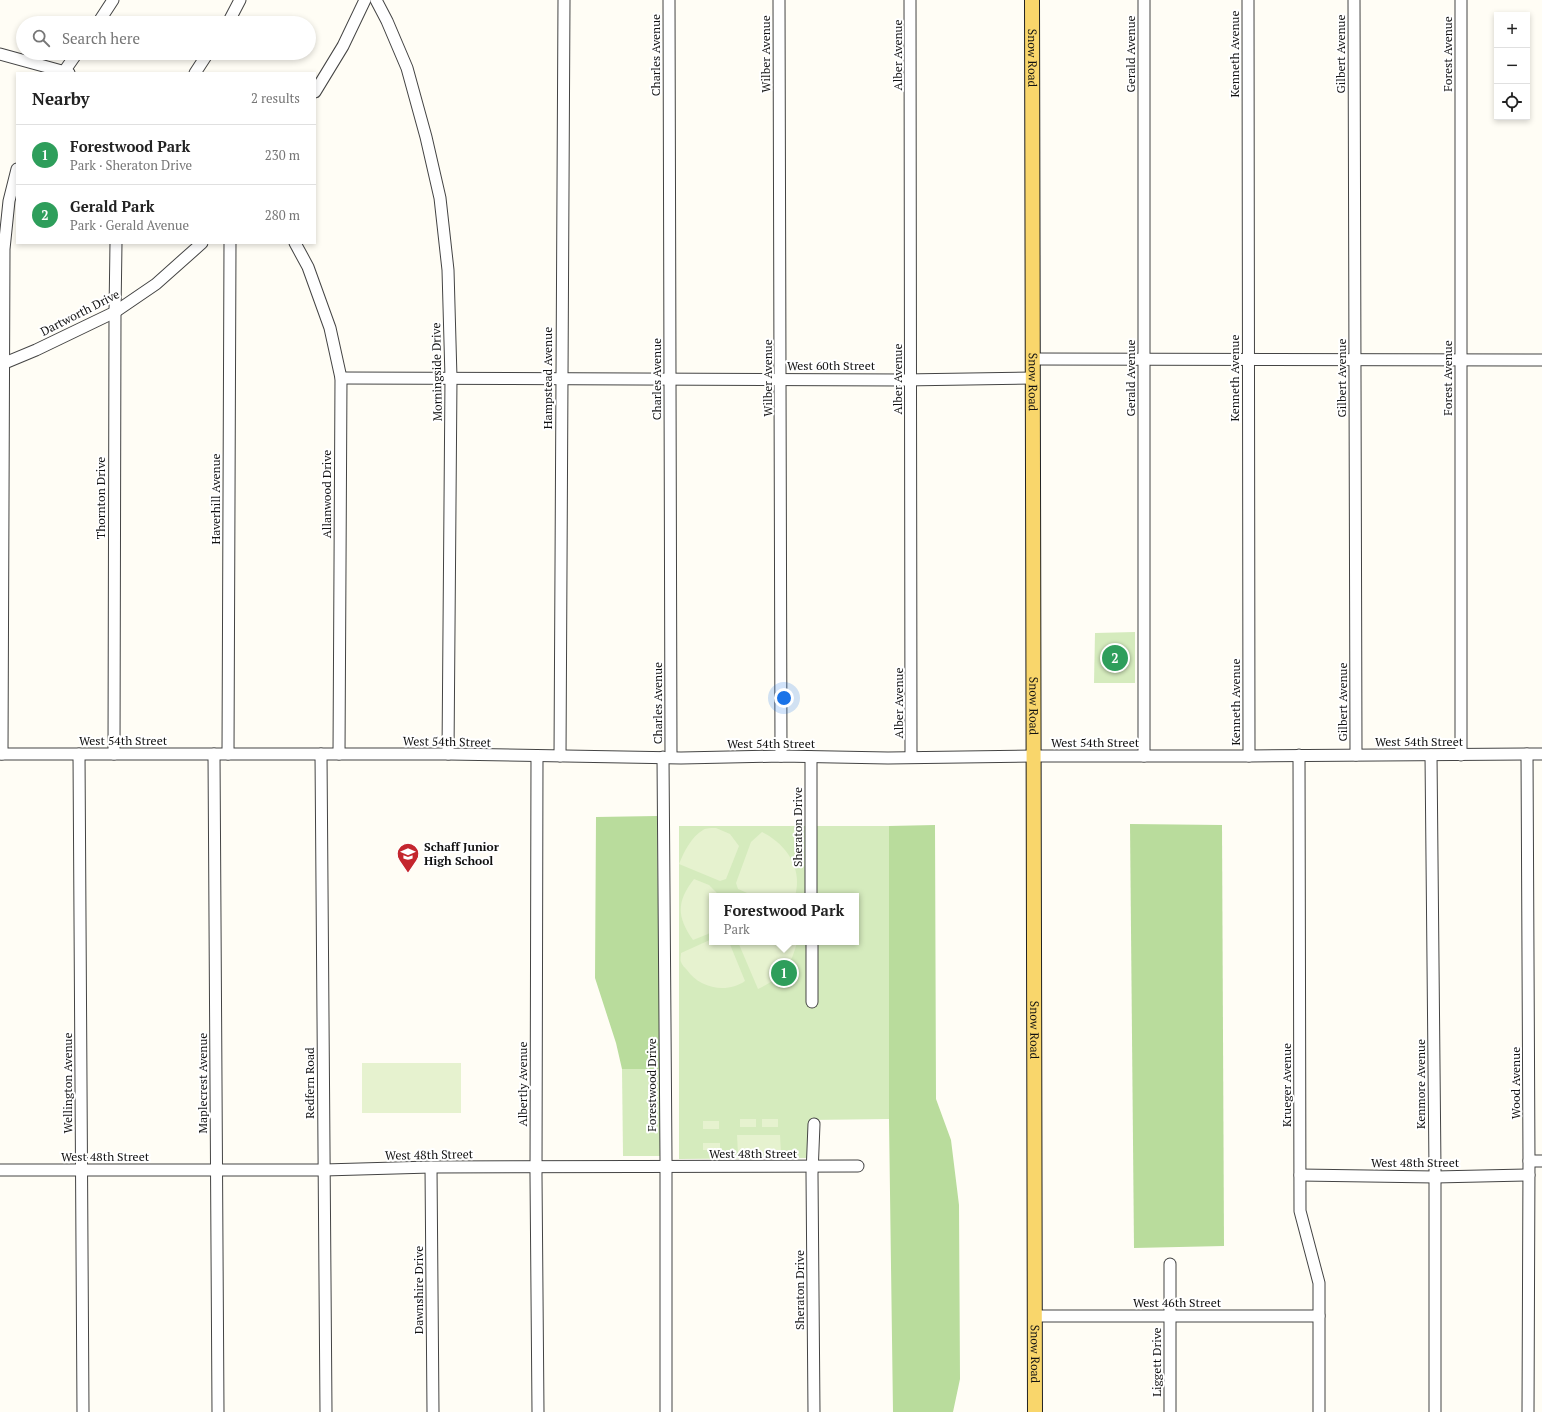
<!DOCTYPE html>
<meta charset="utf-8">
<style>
body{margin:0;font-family:"PT Serif",serif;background:#f6f6f6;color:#222}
.controls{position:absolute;right:12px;top:12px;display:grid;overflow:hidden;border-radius:0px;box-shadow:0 2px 6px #0003}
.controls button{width:36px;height:36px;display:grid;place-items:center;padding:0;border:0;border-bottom:1px solid #e0e0e0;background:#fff;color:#222;font:20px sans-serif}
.you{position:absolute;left:784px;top:698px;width:14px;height:14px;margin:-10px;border:3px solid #fff;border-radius:50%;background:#1a73e8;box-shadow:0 0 0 6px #1a73e833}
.badge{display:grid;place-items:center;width:26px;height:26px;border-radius:50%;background:#c4262e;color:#fff;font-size:13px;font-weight:700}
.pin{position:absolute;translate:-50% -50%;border:2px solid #fff;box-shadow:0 1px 4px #0006}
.popup{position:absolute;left:709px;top:893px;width:150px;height:52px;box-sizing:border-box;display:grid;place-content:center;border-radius:0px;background:#fff;filter:drop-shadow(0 1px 3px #0005);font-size:13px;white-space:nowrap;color:#767676}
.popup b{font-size:15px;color:#222}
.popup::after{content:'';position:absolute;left:50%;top:100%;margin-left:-8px;border:8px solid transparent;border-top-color:#fff}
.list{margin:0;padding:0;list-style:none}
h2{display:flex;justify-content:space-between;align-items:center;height:52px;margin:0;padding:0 16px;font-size:17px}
h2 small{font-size:13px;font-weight:400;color:#767676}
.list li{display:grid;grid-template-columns:26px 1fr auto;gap:12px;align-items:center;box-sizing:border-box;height:60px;padding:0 16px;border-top:1px solid #e0e0e0}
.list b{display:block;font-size:15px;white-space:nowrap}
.list p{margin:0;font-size:13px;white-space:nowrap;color:#767676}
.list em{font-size:13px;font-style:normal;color:#767676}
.icon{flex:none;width:22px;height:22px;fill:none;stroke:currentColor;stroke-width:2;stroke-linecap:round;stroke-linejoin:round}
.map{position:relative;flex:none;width:1542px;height:1412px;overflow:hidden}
.search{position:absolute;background:#fff;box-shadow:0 2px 6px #0003;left:16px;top:16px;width:300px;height:44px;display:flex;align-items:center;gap:10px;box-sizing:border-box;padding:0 14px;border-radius:22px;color:#767676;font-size:15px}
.panel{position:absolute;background:#fff;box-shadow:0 2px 6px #0003;left:16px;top:72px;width:300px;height:172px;border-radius:0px}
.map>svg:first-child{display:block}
.green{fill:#d5ebbd;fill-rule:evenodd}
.forest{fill:#b9dc9c}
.pitch{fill:#e6f2cf}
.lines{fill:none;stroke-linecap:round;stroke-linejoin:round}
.minor-casing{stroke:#444;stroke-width:13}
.major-casing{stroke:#222;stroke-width:16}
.minor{stroke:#fff;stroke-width:11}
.major{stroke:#f9d66b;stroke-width:14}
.labels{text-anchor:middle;stroke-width:4;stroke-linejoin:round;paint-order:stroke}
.street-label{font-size:12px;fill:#111;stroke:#fff}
.poi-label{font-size:12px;font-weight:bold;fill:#111;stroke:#fff;text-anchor:start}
</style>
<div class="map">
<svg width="1542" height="1412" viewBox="0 0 1542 1412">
<rect width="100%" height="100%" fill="#fffdf5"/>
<g class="green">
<polygon points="1135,632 1135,683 1094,683 1095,633"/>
<path d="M 679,826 L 889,826 L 889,1119 L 810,1120 L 810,1158 L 679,1159 ZM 712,896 L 856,896 L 856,942 L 712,942 Z"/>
<polygon points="622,1069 660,1069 661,1156 623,1156"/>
</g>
<g class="forest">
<polygon points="657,816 660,1069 622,1069 616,1043 595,978 596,817"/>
<polygon points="1130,824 1222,825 1224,1246 1134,1248"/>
<polygon points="935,825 936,1099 951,1140 959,1205 960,1379 953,1412 893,1412 889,1119 889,826"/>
</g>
<g class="pitch">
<path d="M 716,828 L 730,834 L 739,846 L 726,879 L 720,881 L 679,864 C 684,852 691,837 703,830 C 706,828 712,828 716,828 Z"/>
<path d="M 762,832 C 786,844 803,868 795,896 L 754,896 L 738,889 L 736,883 L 751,842 Z"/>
<path d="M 694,879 L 709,885 L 720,896 L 712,896 L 712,931 L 708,934 L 693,940 C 677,917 676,902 694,879 Z"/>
<path d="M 712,939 L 712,942 L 729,942 L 745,981 C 727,994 699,988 687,970 C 685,968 682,965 681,962 C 680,960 681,955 681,953 Z"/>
<path d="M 738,942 L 797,942 C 791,967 781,978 758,989 Z"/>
<rect x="362" y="1063" width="99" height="50"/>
<rect x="740" y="1119" width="16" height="8"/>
<rect x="762" y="1119" width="16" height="8"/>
<rect x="703" y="1121" width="16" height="8"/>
<polygon points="737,1135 780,1135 781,1153 738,1154"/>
<rect x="703" y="1143" width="17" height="7"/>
</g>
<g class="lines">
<g class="minor-casing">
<g id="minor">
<polyline points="376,0 387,21 407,68 426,137 440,198 448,270 451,378 448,754"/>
<polyline points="669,0 671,757"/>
<polyline points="779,0 781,756"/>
<polyline points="910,0 911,757"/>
<polyline points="1144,0 1144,756"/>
<polyline points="1248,0 1249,756"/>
<polyline points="1354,0 1356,755"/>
<polyline points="1461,0 1461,755"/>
<polyline points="98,23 113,0"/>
<polyline points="228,23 240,0"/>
<polyline points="0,54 69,73"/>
<polyline points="63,73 77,53"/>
<polyline points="195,73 208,53"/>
<polyline points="315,92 343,46 365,0"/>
<polyline points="295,243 308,267 330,328 341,378 339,754"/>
<polyline points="1033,359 1542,360"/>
<polyline points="0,365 36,350 115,312 156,284 202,243"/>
<polyline points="341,378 903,380 1033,378"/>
<polyline points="0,754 448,754 681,758 781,756 888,758 1034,756 1249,756 1542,754"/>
<polyline points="2,754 4,249 9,201 17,169"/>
<polyline points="79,754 83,1412"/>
<polyline points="114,754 115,312 116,243"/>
<polyline points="214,754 218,1412"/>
<polyline points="228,754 230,243"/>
<polyline points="321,754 326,1412"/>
<polyline points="1527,754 1529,1161 1528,1412"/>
<polyline points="1299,755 1300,1211 1319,1283 1319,1412"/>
<polyline points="1431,755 1435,1169 1435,1412"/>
<polyline points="537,756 536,1176 538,1412"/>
<polyline points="560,756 564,0"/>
<polyline points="663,757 666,1159 666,1412"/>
<polyline points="811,757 811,896"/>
<polyline points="812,942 812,1002"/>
<polyline points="814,1124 812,1174 814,1412"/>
<polyline points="1529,1161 1542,1161"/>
<polyline points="431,1167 433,1412"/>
<polyline points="0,1170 324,1170 431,1167 858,1166"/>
<polyline points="1300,1175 1435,1177 1529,1175"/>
<polyline points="1170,1264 1170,1412"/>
<polyline points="1035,1316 1319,1316"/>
</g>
</g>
<g class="major-casing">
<g id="major">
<path id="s1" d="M 1032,0 L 1035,1412"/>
</g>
</g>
<use href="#minor" class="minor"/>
<use href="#major" class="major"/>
</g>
<defs>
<g id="school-pin" transform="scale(1.15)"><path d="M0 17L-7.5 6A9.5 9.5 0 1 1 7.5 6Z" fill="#c4262e" stroke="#fff"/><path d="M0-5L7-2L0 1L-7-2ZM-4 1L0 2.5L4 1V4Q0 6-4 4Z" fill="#fff"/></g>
</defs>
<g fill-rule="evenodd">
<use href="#school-pin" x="408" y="854"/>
</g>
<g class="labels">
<g class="street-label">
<text transform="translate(766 54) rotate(-90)" y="4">Wilber Avenue</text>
<text transform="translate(1131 54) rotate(-90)" y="4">Gerald Avenue</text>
<text transform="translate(1235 54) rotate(-90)" y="4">Kenneth Avenue</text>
<text transform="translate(1341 54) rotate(-90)" y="4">Gilbert Avenue</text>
<text transform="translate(1448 54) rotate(-90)" y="4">Forest Avenue</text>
<text transform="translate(656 55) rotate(-90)" y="4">Charles Avenue</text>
<text transform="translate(898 55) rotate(-90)" y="4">Alber Avenue</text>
<text dy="4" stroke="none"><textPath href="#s1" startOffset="58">Snow Road</textPath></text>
<text transform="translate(80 313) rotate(-27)" y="4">Dartworth Drive</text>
<text x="831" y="370">West 60th Street</text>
<text transform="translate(437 372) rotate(-91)" y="4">Morningside Drive</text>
<text transform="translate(548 378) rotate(-90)" y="4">Hampstead Avenue</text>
<text transform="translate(768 378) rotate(-90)" y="4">Wilber Avenue</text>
<text transform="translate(1131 378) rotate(-90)" y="4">Gerald Avenue</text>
<text transform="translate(1235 378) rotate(-90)" y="4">Kenneth Avenue</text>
<text transform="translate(1342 378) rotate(-90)" y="4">Gilbert Avenue</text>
<text transform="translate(1448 378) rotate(-90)" y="4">Forest Avenue</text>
<text transform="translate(657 379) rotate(-90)" y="4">Charles Avenue</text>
<text transform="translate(898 379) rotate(-90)" y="4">Alber Avenue</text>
<text dy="4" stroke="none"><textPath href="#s1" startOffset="382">Snow Road</textPath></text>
<text transform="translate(327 494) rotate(-90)" y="4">Allanwood Drive</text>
<text transform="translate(101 498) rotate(-90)" y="4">Thornton Drive</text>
<text transform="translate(216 499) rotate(-90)" y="4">Haverhill Avenue</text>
<text transform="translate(1236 702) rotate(-90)" y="4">Kenneth Avenue</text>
<text transform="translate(1343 702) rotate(-90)" y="4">Gilbert Avenue</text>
<text transform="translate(658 703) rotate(-90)" y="4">Charles Avenue</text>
<text transform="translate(899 703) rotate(-90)" y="4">Alber Avenue</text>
<text dy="4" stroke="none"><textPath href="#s1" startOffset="706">Snow Road</textPath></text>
<text x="123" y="745">West 54th Street</text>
<text transform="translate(447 742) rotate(1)" y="4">West 54th Street</text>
<text x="1419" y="746">West 54th Street</text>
<text x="1095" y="747">West 54th Street</text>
<text x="771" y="748">West 54th Street</text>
<text transform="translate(798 827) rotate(-90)" y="4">Sheraton Drive</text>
<text dy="4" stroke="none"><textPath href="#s1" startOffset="1030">Snow Road</textPath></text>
<text transform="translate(68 1083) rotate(-90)" y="4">Wellington Avenue</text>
<text transform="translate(203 1083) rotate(-90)" y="4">Maplecrest Avenue</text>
<text transform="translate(310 1083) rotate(-90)" y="4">Redfern Road</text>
<text transform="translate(1516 1083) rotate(-90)" y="4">Wood Avenue</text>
<text transform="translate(523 1084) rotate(-90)" y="4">Albertly Avenue</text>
<text transform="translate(1421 1084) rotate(-90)" y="4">Kenmore Avenue</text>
<text transform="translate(652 1085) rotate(-90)" y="4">Forestwood Drive</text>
<text transform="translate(1287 1085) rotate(-90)" y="4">Krueger Avenue</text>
<text x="753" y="1158">West 48th Street</text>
<text transform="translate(429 1155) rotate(-1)" y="4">West 48th Street</text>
<text x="105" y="1161">West 48th Street</text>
<text x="1415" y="1167">West 48th Street</text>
<text transform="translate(419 1290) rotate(-90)" y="4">Dawnshire Drive</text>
<text transform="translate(800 1290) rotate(-90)" y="4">Sheraton Drive</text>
<text x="1177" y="1307">West 46th Street</text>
<text dy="4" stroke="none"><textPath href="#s1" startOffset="1354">Snow Road</textPath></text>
<text transform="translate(1157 1362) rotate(-90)" y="4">Liggett Drive</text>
</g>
<g class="poi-label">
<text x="424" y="851">Schaff Junior<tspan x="424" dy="14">High School</tspan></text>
</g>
</g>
</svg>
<div class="controls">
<button>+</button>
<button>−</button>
<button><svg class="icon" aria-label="locate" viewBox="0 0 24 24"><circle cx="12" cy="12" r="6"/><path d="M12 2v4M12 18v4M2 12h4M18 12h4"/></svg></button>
</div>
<div class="you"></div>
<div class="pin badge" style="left:784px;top:973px;background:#2e9e5b">1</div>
<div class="popup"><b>Forestwood Park</b>Park</div>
<div class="pin badge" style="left:1115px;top:658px;background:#2e9e5b">2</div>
<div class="search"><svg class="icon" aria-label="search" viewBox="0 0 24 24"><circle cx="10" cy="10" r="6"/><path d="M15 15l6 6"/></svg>Search here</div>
<section class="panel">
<h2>Nearby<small>2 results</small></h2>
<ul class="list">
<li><span class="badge" style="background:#2e9e5b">1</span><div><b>Forestwood Park</b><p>Park · Sheraton Drive</p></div><em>230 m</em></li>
<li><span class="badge" style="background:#2e9e5b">2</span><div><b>Gerald Park</b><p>Park · Gerald Avenue</p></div><em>280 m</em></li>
</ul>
</section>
</div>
